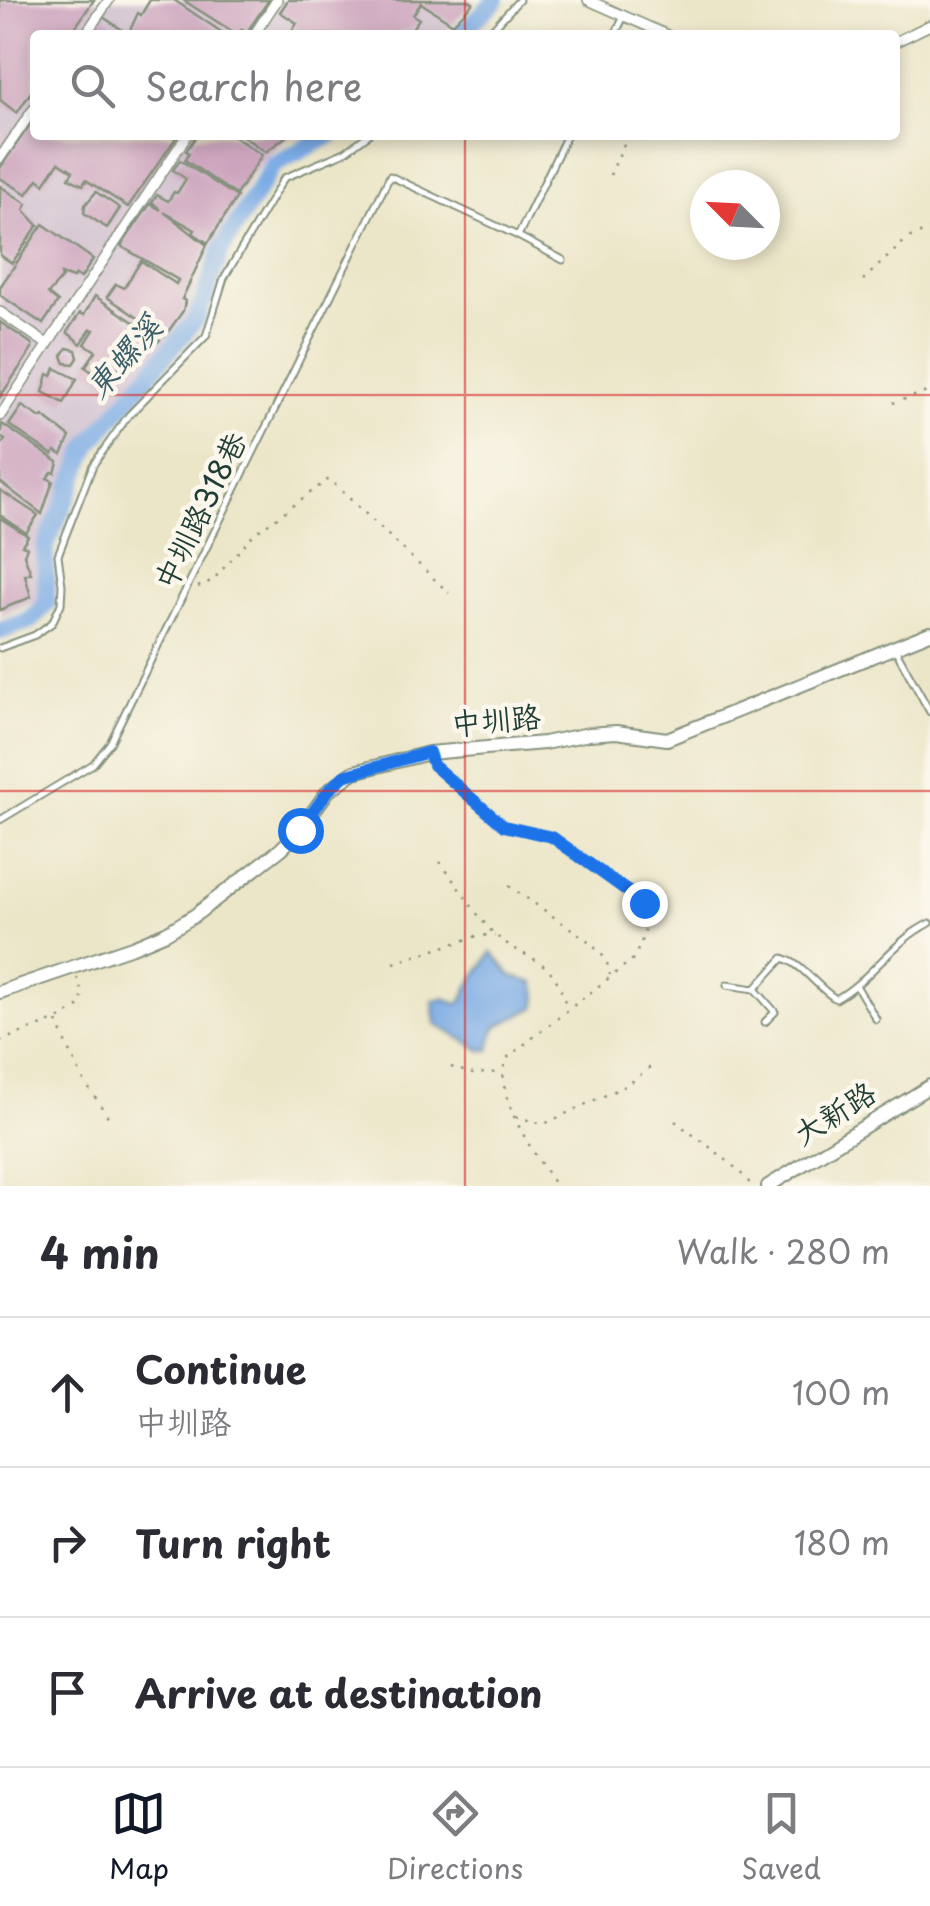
<!DOCTYPE html>
<meta charset="utf-8">
<style>
body{margin:0;font-family:"Playpen Sans","LXGW WenKai TC",sans-serif;background:#f2f2f3;color:#2b2b33}
.compass{position:absolute;left:690px;top:170px;width:90px;height:90px;border-radius:50%;background:#fff;box-shadow:0 5px 15px #0003;rotate:294deg}
.stop{position:absolute;width:30px;height:30px;margin:-22px;border:8px solid #1a73e8;border-radius:50%;background:#fff}
.stop.end{background:#1a73e8;border-color:#fff;box-shadow:0 2px 10px #0008}
.list{margin:0;padding:0;list-style:none}
h2{display:flex;justify-content:space-between;align-items:center;height:130px;margin:0;padding:0 40px;font-size:42px}
h2 small{font-size:32px;font-weight:400;color:#7c7c81}
.list li{display:grid;grid-template-columns:65px 1fr auto;gap:30px;align-items:center;box-sizing:border-box;height:150px;padding:0 40px;border-top:2px solid #e1e1e2}
.list b{display:block;font-size:38px;white-space:nowrap}
.list p{margin:0;font-size:32px;white-space:nowrap;color:#7c7c81}
.list em{font-size:32px;font-style:normal;color:#7c7c81}
.icon{flex:none;width:55px;height:55px;fill:none;stroke:currentColor;stroke-width:2;stroke-linecap:round;stroke-linejoin:round}
.map{position:relative;flex:none;width:930px;height:1186px;overflow:hidden}
.search{position:absolute;background:#fff;box-shadow:0 5px 15px #0003;left:30px;right:30px;top:30px;height:110px;display:flex;align-items:center;gap:25px;box-sizing:border-box;padding:0 35px;border-radius:10px;color:#7c7c81;font-size:38px}
.sheet{height:580px;background:#fff}
nav{display:flex;justify-content:space-around;align-items:center;box-sizing:border-box;height:140px;border-top:2px solid #e1e1e2;background:#fff;font-size:28px;color:#7c7c81}
nav a{display:grid;justify-items:center;gap:5px}
nav .on{color:#111827}
.map>svg:first-child{display:block}
.industrial{fill:#cfbdce}
.water{fill:#7aaae4;stroke:#4c748c;stroke-width:2.5}
.lines{fill:none;stroke-linecap:round;stroke-linejoin:round}
.river{stroke:#7aaae4;stroke-width:18}
.building{fill:#caa0bb}
.lane-casing{stroke:#86927e;stroke-width:9}
.street-casing{stroke:#86927e;stroke-width:12}
.secondary-casing{stroke:#86927e;stroke-width:16}
.path{stroke:#86927e;stroke-width:2.5;stroke-dasharray:2.5 8;stroke-linecap:butt}
.lane{stroke:#fff;stroke-width:5}
.street{stroke:#fff;stroke-width:9}
.secondary{stroke:#fff;stroke-width:12}
.route{stroke:#1a73e8;stroke-width:12}
.grid{fill:none;stroke:#d62828;stroke-width:2.5;stroke-opacity:0.55}
.labels{text-anchor:middle;stroke-width:9;stroke-linejoin:round;paint-order:stroke}
.street-label{font-size:30px;fill:#1f3d34;stroke:#fbf7ec}
.water-label{font-size:32px;font-style:italic;fill:#3a5e69;stroke:#fbf7ec}
</style>
<div class="map">
<svg width="930" height="1186" viewBox="0 0 930 1186">
<rect width="100%" height="100%" fill="#fbf7ec"/>
<filter id="ink" filterUnits="userSpaceOnUse"><feTurbulence type="fractalNoise" baseFrequency=".01" numOctaves="2"/><feDisplacementMap in="SourceGraphic" scale="20" xChannelSelector="R" yChannelSelector="G"/><feConvolveMatrix kernelMatrix="1 2 1 2 8 2 1 2 1" color-interpolation-filters="sRGB"/></filter>
<filter id="wash" filterUnits="userSpaceOnUse"><feTurbulence type="fractalNoise" baseFrequency=".0048" numOctaves="4" result="noise"/><feDisplacementMap in="SourceGraphic" scale="40" xChannelSelector="R" yChannelSelector="G"/><feGaussianBlur stdDeviation="2.25" result="paint"/><feColorMatrix in="noise" values="0 0 0 0 0 0 0 0 0 0 0 0 0 0 0 0 0 1.4 0 .05"/><feComposite in="paint" operator="in"/></filter>
<g filter="url(#wash)">
<rect width="100%" height="100%" fill="#ece6c9"/>
<polygon class="industrial" points="0,0 476,0 442,35 35,35 35,135 299,135 285,139 250,176 199,271 185,326 106,410 60,494 37,564 40,600 0,617"/>
<polygon class="water" points="492,952 512,976 534,983 537,995 536,1007 496,1027 489,1050 481,1050 436,1024 433,1001 444,998 458,1004 462,1002 467,989"/>
<g class="lines">
<g class="river">
<polyline points="459,35 496,0"/>
<polyline points="0,631 31,620 47,603 45,548 89,445 197,318 222,248 274,164 331,135"/>
</g>
</g>
<g id="blocks">
<g class="building">
<polygon points="0,0 94,0 70,35 35,35 35,86 17,113 0,100"/>
<polygon points="150,0 174,0 226,35 138,35 130,30 138,13 141,15"/>
<polygon points="183,0 269,0 247,32 242,29 238,35"/>
<polygon points="288,0 468,0 473,3 453,24 421,3 413,15 419,19 411,30 402,30 398,35 289,35 297,23 280,12"/>
<polygon points="103,17 130,35 90,35"/>
<polygon points="35,117 35,135 178,135 128,207 86,180 83,185 69,178 73,171 59,162 44,184 38,179 27,194 0,178 0,168"/>
<polygon points="197,135 232,135 262,155 236,195 185,160 189,153 186,151"/>
<polygon points="241,135 288,135 266,152"/>
<polygon points="180,160 237,197 208,243 193,233 195,230 164,212 207,245 182,299 185,301 183,311 165,336 107,297 116,284 124,288 141,261 176,284 178,280 121,246 150,204 161,210 152,202 157,195 168,201 174,192 177,193 186,179 173,170"/>
<polygon points="0,186 27,204 24,210 38,225 12,263 0,255"/>
<polygon points="96,192 120,208 107,228 84,213 85,205"/>
<polygon points="43,224 93,259 81,278 76,275 73,278 61,274 62,278 48,294 58,302 43,324 0,295 0,287"/>
<polygon points="95,296 160,340 139,359 120,365 108,383 85,367 96,351 85,344 94,330 91,329 81,344 67,332 80,313 84,315"/>
<polygon points="0,322 32,344 32,349 0,397"/>
<polygon points="67,348 76,350 78,358 74,364 65,363 62,356"/>
<polygon points="55,368 77,379 64,403 43,392 48,374 52,376"/>
<polygon points="22,406 41,418 43,416 70,437 62,455 55,451 53,455 9,425"/>
<polygon points="2,424 58,462 55,473 52,472 47,478 53,481 42,514 0,482 0,447 5,440 0,437"/>
<polygon points="0,490 38,515 26,533 0,515"/>
<polygon points="0,518 28,536 22,545 27,547 24,555 31,573 25,575 31,597 0,610"/>
</g>
</g>
</g>
<g filter="url(#ink)">
<use href="#blocks" fill-opacity="0" stroke="#86927e" stroke-width="2.5"/>
<g class="lines">
<g class="lane-casing">
<g id="lane">
<polyline points="487,35 519,0"/>
<polyline points="615,35 624,16"/>
<polyline points="518,236 563,260"/>
<polyline points="0,648 35,635 52,623 61,604 62,585 58,555 93,465 128,416 206,336 224,278 284,178 345,152 368,135"/>
<polyline points="895,649 930,712"/>
<polyline points="0,820 93,764 110,743 390,176 518,236 567,135"/>
<path d="M 727,985 L 755,989 L 783,958 C 804,965 816,987 836,999 C 872,979 893,940 930,923"/>
<polyline points="857,987 876,1019"/>
<polyline points="755,989 775,1012 765,1022"/>
</g>
</g>
<g class="street-casing">
<g id="street">
<polyline points="588,0 667,35"/>
<polyline points="85,35 109,0"/>
<polyline points="254,35 277,0"/>
<polyline points="895,42 930,25"/>
<polyline points="0,158 35,107"/>
<polyline points="0,312 47,344"/>
<polyline points="0,416 187,135"/>
</g>
</g>
<g class="secondary-casing">
<g id="secondary">
<polyline points="0,992 135,946 166,933 194,916 281,849 300,830 328,791 354,772 429,753 544,743 589,734 616,732 667,739 930,633"/>
<polyline points="768,1186 930,1086"/>
</g>
</g>
<g class="path">
<polyline points="610,175 628,135"/>
<polyline points="863,280 908,238 930,229"/>
<polyline points="893,403 930,391"/>
<polyline points="198,587 213,580 254,534 329,479 449,593"/>
<path d="M 433,764 L 504,826 L 552,837 L 644,903 C 648,926 644,939 633,959 L 507,1058 C 490,1093 536,1156 556,1186"/>
<path d="M 440,862 C 455,881 482,925 499,938 C 536,966 553,955 567,1009"/>
<polyline points="509,886 586,939 606,959 610,975"/>
<polyline points="394,963 480,935 495,936"/>
<polyline points="57,1022 82,1078 111,1121"/>
<polyline points="0,1041 58,1019 80,1006 83,994 77,978"/>
<polyline points="451,1067 473,1074 501,1072"/>
<polyline points="516,1117 544,1124 629,1084 654,1064"/>
<path d="M 675,1121 C 702,1143 731,1159 752,1186"/>
</g>
<use href="#lane" class="lane"/>
<use href="#street" class="street"/>
<use href="#secondary" class="secondary"/>
</g>
</g>
<g class="lines" filter="url(#ink)">
<polyline class="route" points="300,830 328,791 344,776 429,752 433,765 504,826 552,837 644,903"/>
</g>
<path class="grid" d="M 465,0 L 465,35M 465,135 L 465,1186M 0,395 L 930,395M 0,791 L 930,791"/>
<g class="labels">
<g class="street-label">
<text transform="translate(201 511) rotate(-64)" y="10">中圳路318巷</text>
<text transform="translate(496 721) rotate(-5)" y="10">中圳路</text>
<text transform="translate(835 1114) rotate(-32)" y="10">大新路</text>
</g>
<g class="water-label">
<text transform="translate(124 357) rotate(-49)" y="11">東螺溪</text>
</g>
</g>
</svg>
<svg class="compass" viewBox="-18 -18 36 36"><path d="M0-13l5 13h-10z" fill="#e53935"/><path d="M0 13l5-13h-10z" fill="#7c7c81"/></svg>
<div class="stop" style="left:300px;top:830px"></div>
<div class="stop end" style="left:644px;top:903px"></div>
<div class="search"><svg class="icon" aria-label="search" viewBox="0 0 24 24"><circle cx="10" cy="10" r="6"/><path d="M15 15l6 6"/></svg>Search here</div>
</div>
<section class="sheet">
<h2>4 min<small>Walk · 280 m</small></h2>
<ul class="list">
<li><svg class="icon" aria-label="ahead" viewBox="0 0 24 24"><path d="M12 20V5M6 11l6-6 6 6"/></svg><div><b>Continue</b><p>中圳路</p></div><em>100 m</em></li>
<li><svg class="icon" aria-label="right" viewBox="0 0 24 24"><path d="M7 20v-9h11M14 6l5 5-5 5"/></svg><div><b>Turn right</b></div><em>180 m</em></li>
<li><svg class="icon" aria-label="arrive" viewBox="0 0 24 24"><path d="M6 21V4h12l-3 4 3 4H6"/></svg><div><b>Arrive at destination</b></div></li>
</ul>
</section>
<nav>
<a class="on"><svg class="icon" aria-label="map" viewBox="0 0 24 24"><path d="M3 6l6-2 6 2 6-2v14l-6 2-6-2-6 2zM9 4v14M15 6v14"/></svg>Map</a>
<a><svg class="icon" aria-label="directions" viewBox="0 0 24 24"><path d="M12 3l9 9-9 9-9-9zM9 14v-3h6M13 9l2 2-2 2"/></svg>Directions</a>
<a><svg class="icon" aria-label="saved" viewBox="0 0 24 24"><path d="M7 4h10v16l-5-4-5 4z"/></svg>Saved</a>
</nav>
